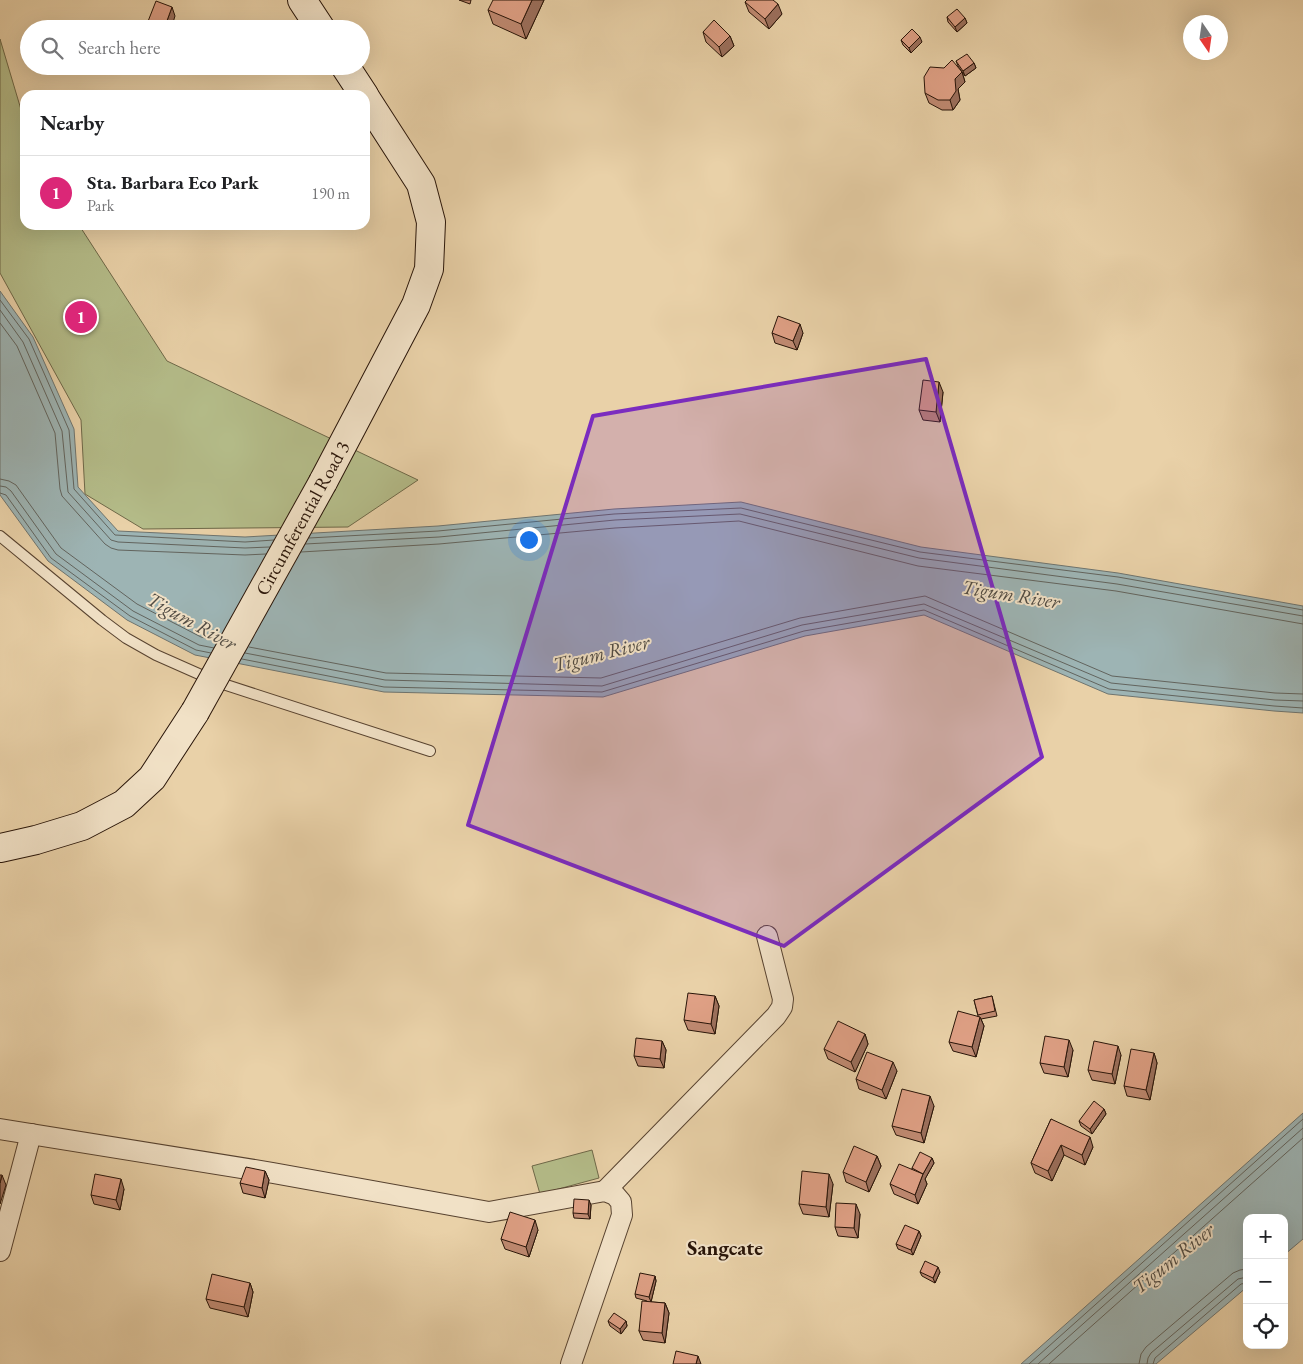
<!DOCTYPE html>
<meta charset="utf-8">
<style>
body{margin:0;font-family:"EB Garamond",serif;background:#f2f2f2;color:#202124}
.controls{position:absolute;right:15px;bottom:15px;display:grid;overflow:hidden;border-radius:10px;box-shadow:0 5px 20px #0002}
.controls button{width:45px;height:45px;display:grid;place-items:center;padding:0;border:0;border-bottom:1px solid #e0e0e0;background:#fff;color:#202124;font:25px sans-serif}
.compass{position:absolute;left:1183px;top:15px;width:45px;height:45px;border-radius:50%;background:#fff;box-shadow:0 5px 20px #0002;rotate:167deg}
.you{position:absolute;left:528px;top:539px;width:18px;height:18px;margin:-12px;border:4px solid #fff;border-radius:50%;background:#1a73e8;box-shadow:0 0 0 8px #1a73e833}
.badge{display:grid;place-items:center;width:32px;height:32px;border-radius:50%;background:#db2777;color:#fff;font-size:16px;font-weight:700}
.pin{position:absolute;translate:-50% -50%;border:2px solid #fff;box-shadow:0 1px 5px #0006}
.list{margin:0;padding:0;list-style:none}
h2{display:flex;justify-content:space-between;align-items:center;height:65px;margin:0;padding:0 20px;font-size:21px}
h2 small{font-size:16px;font-weight:400;color:#757577}
.list li{display:grid;grid-template-columns:32px 1fr auto;gap:15px;align-items:center;box-sizing:border-box;height:75px;padding:0 20px;border-top:1px solid #e0e0e0}
.list b{display:block;font-size:19px;white-space:nowrap}
.list p{margin:0;font-size:16px;white-space:nowrap;color:#757577}
.list em{font-size:16px;font-style:normal;color:#757577}
.icon{flex:none;width:28px;height:28px;fill:none;stroke:currentColor;stroke-width:2;stroke-linecap:round;stroke-linejoin:round}
.map{position:relative;flex:none;width:1303px;height:1364px;overflow:hidden}
.search{position:absolute;background:#fff;box-shadow:0 5px 20px #0002;left:20px;top:20px;width:350px;height:55px;display:flex;align-items:center;gap:12px;box-sizing:border-box;padding:0 18px;border-radius:28px;color:#757577;font-size:19px}
.panel{position:absolute;background:#fff;box-shadow:0 5px 20px #0002;left:20px;top:90px;width:350px;height:140px;border-radius:15px}
.map>svg:first-child{display:block}
.green{fill:#b4bc89;stroke:#6e6848}
.water{fill:#9db4b4;stroke:#6e746f}
.lines{fill:none;stroke-linecap:round;stroke-linejoin:round}
.shore{stroke:#62645e;stroke-width:1}
.service-casing{stroke:#584330;stroke-width:12}
.minor-casing{stroke:#584330;stroke-width:22}
.secondary-casing{stroke:#281408;stroke-width:30}
.service{stroke:#f1e1c6;stroke-width:10}
.minor{stroke:#f1e1c6;stroke-width:20}
.secondary{stroke:#f1e1c6;stroke-width:28}
.secondary-bridge-casing{stroke:#281408;stroke-width:30;stroke-linecap:butt}
.secondary-bridge{stroke:#f1e1c6;stroke-width:28}
.wall{fill:#c08a72;stroke:#281408}
.shaded-wall{fill:#9c705d;stroke:#281408}
.building{fill:#dfa085;stroke:#281408}
.marked{fill:#7b2cbf;fill-opacity:0.2;stroke:#7b2cbf;stroke-width:4;stroke-linejoin:round}
.labels{text-anchor:middle;stroke-width:4;stroke-linejoin:round;paint-order:stroke}
.street-label{font-size:19px;fill:#281408;stroke:#f1e1c6}
.water-label{font-size:20px;font-style:italic;fill:#514c44;stroke:#f1e1c6}
.quarter-label{font-size:21px;font-weight:bold;fill:#281408;stroke:#f1e1c6}
</style>
<div class="map">
<svg width="1303" height="1364" viewBox="0 0 1303 1364">
<rect width="100%" height="100%" fill="#e9d1a8"/>
<filter id="stains"><feTurbulence type="fractalNoise" baseFrequency=".004" numOctaves="4"/><feColorMatrix values="0 0 0 0 .2 0 0 0 0 .09 0 0 0 0 .02 0 0 0 .5 -.17"/></filter>
<radialGradient id="worn" r=".72"><stop offset=".6" stop-color="#630" stop-opacity="0"/><stop offset="1" stop-color="#630" stop-opacity=".3"/></radialGradient>
<g class="green">
<polygon points="0,39 25,123 25,225 79,225 167,361 418,480 348,527 143,529 85,494 81,420 0,273"/>
<polygon points="592,1150 599,1178 540,1194 532,1166"/>
</g>
<g class="water">
<polygon points="0,291 33,337 74,429 78,487 118,531 245,537 438,526 614,509 741,502 921,547 1118,573 1303,606 1303,713 1274,711 1108,694 924,615 805,636 603,697 384,692 195,655 127,620 48,561 0,495"/>
<polygon points="1303,1113 1303,1239 1284,1255 1284,1218 1247,1218 1247,1287 1156,1364 1021,1364"/>
</g>
<g class="lines">
<g class="shore">
<polyline points="0,300 29,339 69,430 74,489 115,535 245,542 274,540"/>
<polyline points="0,310 23,342 62,431 68,492 111,540 118,542 245,548 270,547"/>
<polyline points="0,323 17,346 55,433 60,489 62,496 105,544 111,548 118,550 245,555 266,554"/>
<polyline points="0,479 9,481 16,485 61,548 137,604 201,637 218,641"/>
<polyline points="0,486 6,487 11,491 56,554 133,611 199,645 214,648"/>
<polyline points="0,493 6,495 51,558 130,616 196,650 211,653"/>
<polyline points="309,538 438,531 614,514 741,508 920,552 1118,577 1303,610"/>
<polyline points="305,544 439,537 615,520 740,514 919,558 1117,584 1303,616"/>
<polyline points="301,552 439,544 615,528 739,521 918,566 1116,591 1303,624"/>
<polyline points="249,647 386,673 601,678 800,618 925,596 1112,676 1275,693 1303,694"/>
<polyline points="245,653 385,680 602,686 802,625 924,604 1111,683 1275,700 1303,701"/>
<polyline points="242,659 384,687 602,692 804,631 924,610 1109,689 1274,706 1303,708"/>
<polyline points="1029,1364 1303,1119"/>
<polyline points="1038,1364 1303,1128"/>
<polyline points="1049,1364 1303,1138"/>
<polyline points="1139,1364 1141,1354 1146,1347 1233,1273 1240,1270 1247,1269"/>
<polyline points="1147,1364 1148,1358 1151,1353 1238,1279 1247,1277"/>
<polyline points="1153,1364 1155,1358 1241,1284 1247,1283"/>
</g>
<g class="service-casing">
<polyline id="service" points="0,536 102,620 126,638 156,655 217,682 430,751"/>
</g>
<g class="minor-casing">
<g id="minor">
<polyline points="0,1129 273,1173 489,1212 605,1191 615,1195 621,1202 622,1215 571,1364"/>
<polyline points="605,1191 776,1016 782,1007 783,999 767,936"/>
<polyline points="0,1251 31,1134"/>
</g>
</g>
<g class="secondary-casing">
<g id="secondary">
<polyline points="302,0 321,29"/>
<polyline points="345,66 364,95"/>
<polyline points="323,482 416,305 429,269 431,222 421,184 365,97"/>
<polyline points="0,848 36,840 82,826 124,804 152,778 195,712"/>
</g>
</g>
<use href="#service" class="service"/>
<use href="#minor" class="minor"/>
<use href="#secondary" class="secondary"/>
<g class="secondary-bridge-casing">
<polyline id="secondary-bridge" points="195,712 323,482"/>
</g>
<use href="#secondary-bridge" class="secondary-bridge"/>
</g>
<g class="wall">
<polygon points="459,0 471,0 470,4"/>
<polygon points="544,0 526,39 493,24 488,10"/>
<polygon points="745,2 782,14 769,29 749,12"/>
<polygon points="947,17 965,18 967,23 957,32 948,22"/>
<polygon points="703,32 730,36 734,46 722,57 706,42"/>
<polygon points="901,40 922,42 911,53 903,45"/>
<polygon points="956,61 974,63 976,68 965,76 958,66"/>
<polygon points="962,72 965,82 958,89 960,100 953,110 942,110 929,103 925,93"/>
<polygon points="772,333 803,333 797,350 775,343"/>
<polygon points="943,392 940,422 923,420 919,410"/>
<polygon points="715,996 719,1006 715,1034 688,1030 684,1020"/>
<polygon points="992,996 997,1016 981,1019 984,1026 976,1057 953,1051 949,1042 978,1016 974,1000"/>
<polygon points="865,1034 868,1044 855,1072 828,1059 824,1049"/>
<polygon points="662,1041 666,1050 664,1068 638,1066 634,1056"/>
<polygon points="1073,1050 1068,1077 1044,1073 1040,1063"/>
<polygon points="1154,1053 1157,1063 1150,1100 1127,1096 1124,1086"/>
<polygon points="1121,1055 1115,1084 1092,1080 1088,1070"/>
<polygon points="897,1071 886,1099 859,1089 856,1079"/>
<polygon points="934,1106 924,1143 896,1135 892,1126"/>
<polygon points="1104,1109 1106,1114 1092,1134 1081,1126 1079,1121"/>
<polygon points="1051,1119 1093,1147 1085,1165 1064,1155 1052,1181 1035,1173 1031,1163"/>
<polygon points="877,1156 881,1166 869,1192 846,1182 843,1172"/>
<polygon points="932,1158 934,1163 925,1179 927,1184 918,1204 894,1194 890,1184 912,1169 912,1168"/>
<polygon points="265,1171 269,1180 265,1198 243,1193 240,1183"/>
<polygon points="833,1184 829,1217 803,1214 799,1204"/>
<polygon points="124,1189 120,1210 94,1204 91,1195"/>
<polygon points="591,1205 590,1219 574,1218 573,1213"/>
<polygon points="860,1214 858,1238 838,1236 835,1227"/>
<polygon points="538,1230 529,1257 505,1249 501,1239"/>
<polygon points="919,1231 921,1236 913,1255 898,1249 896,1244"/>
<polygon points="920,1272 940,1272 935,1283 922,1276"/>
<polygon points="655,1276 656,1281 651,1302 665,1303 669,1313 665,1343 643,1340 639,1331 647,1301 636,1298 635,1294"/>
<polygon points="250,1283 253,1292 248,1317 210,1308 206,1299"/>
<polygon points="608,1321 626,1321 627,1326 621,1334 610,1326"/>
</g>
<g class="shaded-wall">
<polygon points="532,0 544,0 526,39 521,24"/>
<polygon points="778,4 782,14 769,29 765,19"/>
<polygon points="172,7 175,16 171,29 164,29"/>
<polygon points="965,18 967,23 957,32 955,27"/>
<polygon points="730,36 734,46 722,57 719,47"/>
<polygon points="920,37 922,42 911,53 909,48"/>
<polygon points="974,63 976,68 965,76 963,71"/>
<polygon points="962,72 965,82 958,89 960,100 953,110 950,100 955,79"/>
<polygon points="800,324 803,333 797,350 793,341"/>
<polygon points="939,382 943,392 940,422 936,412"/>
<polygon points="715,996 719,1006 715,1034 711,1024"/>
<polygon points="980,1017 984,1026 976,1057 972,1047"/>
<polygon points="865,1034 868,1044 855,1072 851,1062"/>
<polygon points="1069,1040 1073,1050 1068,1077 1064,1067"/>
<polygon points="662,1041 666,1050 664,1068 660,1059"/>
<polygon points="1118,1046 1121,1055 1115,1084 1112,1074"/>
<polygon points="1154,1053 1157,1063 1150,1100 1146,1090"/>
<polygon points="893,1062 897,1071 886,1099 882,1090"/>
<polygon points="930,1096 934,1106 924,1143 921,1133"/>
<polygon points="1104,1109 1106,1114 1092,1134 1090,1129"/>
<polygon points="1090,1137 1093,1147 1085,1165 1082,1155"/>
<polygon points="1061,1145 1064,1155 1052,1181 1048,1171"/>
<polygon points="877,1156 881,1166 869,1192 866,1182"/>
<polygon points="932,1158 934,1163 925,1179 927,1184 918,1204 915,1195 923,1174"/>
<polygon points="265,1171 269,1180 265,1198 262,1188"/>
<polygon points="829,1174 833,1184 829,1217 826,1207"/>
<polygon points="2,1175 6,1185 0,1204 0,1183"/>
<polygon points="121,1179 124,1189 120,1210 116,1200"/>
<polygon points="589,1200 591,1205 590,1219 588,1214"/>
<polygon points="856,1204 860,1214 858,1238 854,1228"/>
<polygon points="535,1220 538,1230 529,1257 526,1247"/>
<polygon points="919,1231 921,1236 913,1255 911,1250"/>
<polygon points="938,1267 940,1272 935,1283 933,1278"/>
<polygon points="655,1276 656,1281 651,1302 649,1297"/>
<polygon points="250,1283 253,1292 248,1317 244,1307"/>
<polygon points="665,1303 669,1313 665,1343 662,1333"/>
<polygon points="626,1321 627,1326 621,1334 620,1329"/>
<polygon points="698,1356 701,1364 696,1364"/>
</g>
<g class="building">
<polygon points="493,0 532,0 521,24 488,10"/>
<polygon points="747,0 773,0 778,4 765,19 745,2"/>
<polygon points="156,1 172,7 164,29 145,29"/>
<polygon points="957,9 965,18 955,27 947,17"/>
<polygon points="714,20 730,36 719,47 703,32"/>
<polygon points="912,29 920,37 909,48 901,40"/>
<polygon points="967,54 974,63 963,71 956,61"/>
<polygon points="952,60 962,72 955,79 956,91 950,100 938,100 925,93 924,77 930,67 944,68"/>
<polygon points="778,316 800,324 793,341 772,333"/>
<polygon points="923,380 939,382 936,412 919,410"/>
<polygon points="688,993 715,996 711,1024 684,1020"/>
<polygon points="992,996 995,1011 978,1015 974,1000"/>
<polygon points="958,1011 980,1017 972,1047 949,1042"/>
<polygon points="838,1021 865,1034 851,1062 824,1049"/>
<polygon points="1045,1036 1069,1040 1064,1067 1040,1063"/>
<polygon points="636,1038 662,1041 660,1059 634,1056"/>
<polygon points="1094,1041 1118,1046 1112,1074 1088,1070"/>
<polygon points="1131,1049 1154,1053 1146,1090 1124,1086"/>
<polygon points="867,1052 893,1062 882,1090 856,1079"/>
<polygon points="902,1089 930,1096 921,1133 892,1126"/>
<polygon points="1094,1101 1104,1109 1090,1129 1079,1121"/>
<polygon points="1051,1119 1090,1137 1082,1155 1061,1145 1048,1171 1031,1163"/>
<polygon points="854,1146 877,1156 866,1182 843,1172"/>
<polygon points="920,1152 932,1158 923,1174 912,1168"/>
<polygon points="899,1164 923,1174 915,1195 890,1184"/>
<polygon points="246,1167 265,1171 262,1188 240,1183"/>
<polygon points="802,1171 829,1174 826,1207 799,1204"/>
<polygon points="95,1174 121,1179 116,1200 91,1195"/>
<polygon points="0,1175 2,1175 0,1183"/>
<polygon points="574,1199 589,1200 588,1214 573,1213"/>
<polygon points="836,1203 856,1204 854,1228 835,1227"/>
<polygon points="510,1212 535,1220 526,1247 501,1239"/>
<polygon points="905,1225 919,1231 911,1250 896,1244"/>
<polygon points="925,1261 938,1267 933,1278 920,1272"/>
<polygon points="640,1273 655,1276 649,1297 635,1294"/>
<polygon points="212,1274 250,1283 244,1307 206,1299"/>
<polygon points="642,1301 665,1303 662,1333 639,1331"/>
<polygon points="614,1313 626,1321 620,1329 608,1321"/>
<polygon points="676,1351 698,1356 696,1364 673,1364"/>
</g>
<path class="marked" d="M 926,359 L 1042,757 L 784,946 L 468,825 L 593,416 Z"/>
<g class="labels">
<g class="street-label">
<text transform="translate(302 518) rotate(-61)" y="7">Circumferential Road 3</text>
</g>
<g class="water-label">
<text transform="translate(1011 594) rotate(9)" y="7">Tigum River</text>
<text transform="translate(192 621) rotate(29)" y="7">Tigum River</text>
<text transform="translate(601 653) rotate(-14)" y="7">Tigum River</text>
<text transform="translate(1173 1258) rotate(-39)" y="7">Tigum River</text>
</g>
<g class="quarter-label">
<text x="725" y="1255">Sangcate</text>
</g>
</g>
<rect width="100%" height="100%" filter="url(#stains)"/>
<rect width="100%" height="100%" fill="url(#worn)"/>
</svg>
<div class="controls">
<button>+</button>
<button>−</button>
<button><svg class="icon" aria-label="locate" viewBox="0 0 24 24"><circle cx="12" cy="12" r="6"/><path d="M12 2v4M12 18v4M2 12h4M18 12h4"/></svg></button>
</div>
<svg class="compass" viewBox="-18 -18 36 36"><path d="M0-13l5 13h-10z" fill="#e53935"/><path d="M0 13l5-13h-10z" fill="#757577"/></svg>
<div class="you"></div>
<div class="pin badge" style="left:81px;top:317px">1</div>
<div class="search"><svg class="icon" aria-label="search" viewBox="0 0 24 24"><circle cx="10" cy="10" r="6"/><path d="M15 15l6 6"/></svg>Search here</div>
<section class="panel">
<h2>Nearby<small></small></h2>
<ul class="list">
<li><span class="badge">1</span><div><b>Sta. Barbara Eco Park</b><p>Park</p></div><em>190 m</em></li>
</ul>
</section>
</div>
